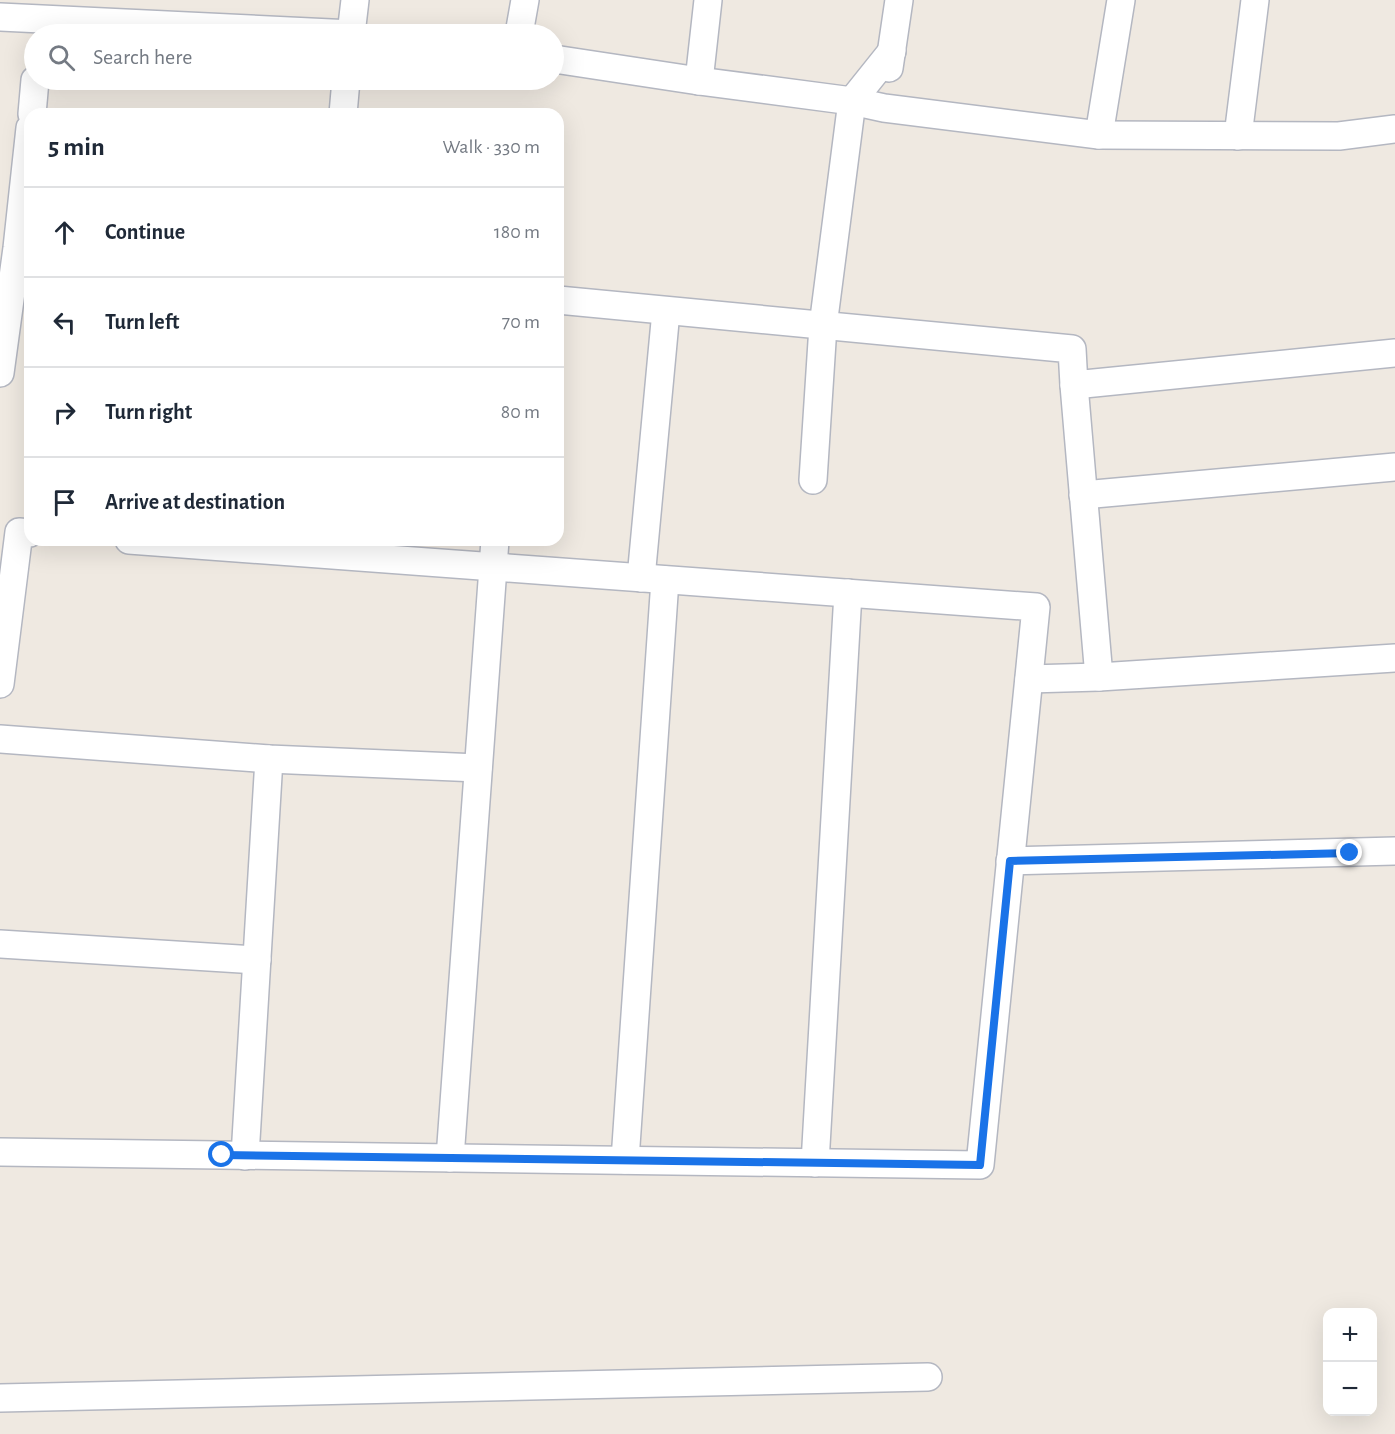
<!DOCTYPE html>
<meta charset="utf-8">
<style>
body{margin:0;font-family:"Alegreya Sans",sans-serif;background:#f6f6f7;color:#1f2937}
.controls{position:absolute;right:18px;bottom:18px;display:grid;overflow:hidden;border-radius:12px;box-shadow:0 6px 24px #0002}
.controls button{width:54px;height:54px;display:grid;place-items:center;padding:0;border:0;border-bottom:2px solid #e0e1e3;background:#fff;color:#1f2937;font:30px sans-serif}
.stop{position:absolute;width:18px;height:18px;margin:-14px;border:4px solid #1a73e8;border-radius:50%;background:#fff}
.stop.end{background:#1a73e8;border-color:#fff;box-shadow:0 2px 6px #0008}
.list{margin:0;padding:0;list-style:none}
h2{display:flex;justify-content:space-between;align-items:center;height:78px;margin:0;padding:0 24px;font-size:26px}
h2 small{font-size:20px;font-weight:400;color:#747a83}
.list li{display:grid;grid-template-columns:39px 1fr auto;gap:18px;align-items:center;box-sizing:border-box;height:90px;padding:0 24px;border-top:2px solid #e0e1e3}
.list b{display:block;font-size:22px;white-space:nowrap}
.list em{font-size:20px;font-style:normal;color:#747a83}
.icon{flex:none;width:33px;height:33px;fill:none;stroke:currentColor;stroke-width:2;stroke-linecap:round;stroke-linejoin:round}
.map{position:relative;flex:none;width:1395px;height:1434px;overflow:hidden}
.search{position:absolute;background:#fff;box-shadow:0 6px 24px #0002;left:24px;top:24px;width:540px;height:66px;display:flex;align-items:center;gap:15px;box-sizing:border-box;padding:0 21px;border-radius:33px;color:#747a83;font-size:22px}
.panel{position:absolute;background:#fff;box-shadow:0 6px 24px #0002;left:24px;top:108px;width:540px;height:438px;border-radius:18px}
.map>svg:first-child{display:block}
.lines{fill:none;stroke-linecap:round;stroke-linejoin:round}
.minor-casing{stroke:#b4b7c1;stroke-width:30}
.minor{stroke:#fff;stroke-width:27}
.route{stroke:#1a73e8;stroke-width:8}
</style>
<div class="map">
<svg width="1395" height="1434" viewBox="0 0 1395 1434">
<rect width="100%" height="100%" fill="#efe9e1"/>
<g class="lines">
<g class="minor-casing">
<g id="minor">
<polyline points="0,17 352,34"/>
<polyline points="351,34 355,0"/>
<polyline points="519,34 525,0"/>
<polyline points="554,59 699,81 852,101 884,108 1099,135 1121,0"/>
<polyline points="889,68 899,0"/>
<polyline points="699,81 708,0"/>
<polyline points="32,114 35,80"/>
<polyline points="343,114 346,80"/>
<polyline points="1099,135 1339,136 1395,129"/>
<polyline points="1238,136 1255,0"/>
<polyline points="558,300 1072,349 1074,385 1395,353"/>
<polyline points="0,373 17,248 30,128"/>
<polyline points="1074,385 1099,677 1395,658"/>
<polyline points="813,480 823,326 852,101 892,51"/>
<polyline points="1083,495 1395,467"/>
<polyline points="641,578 666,311"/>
<polyline points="1029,679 1099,677"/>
<polyline points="0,684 19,532 30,533"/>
<polyline points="0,739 269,759 478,768"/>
<polyline points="1010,861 1395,851"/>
<polyline points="0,944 257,960"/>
<polyline points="0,1152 980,1165 1036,607 129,540"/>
<polyline points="245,1156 269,759"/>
<polyline points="450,1158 495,540"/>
<polyline points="625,1160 665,580"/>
<polyline points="815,1163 848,593"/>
<polyline points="0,1398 928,1377"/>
</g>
</g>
<use href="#minor" class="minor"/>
</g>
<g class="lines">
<polyline class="route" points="222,1155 980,1165 1010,861 1350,853"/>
</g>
</svg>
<div class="controls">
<button>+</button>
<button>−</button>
</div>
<div class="stop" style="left:222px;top:1155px"></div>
<div class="stop end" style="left:1350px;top:853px"></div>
<div class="search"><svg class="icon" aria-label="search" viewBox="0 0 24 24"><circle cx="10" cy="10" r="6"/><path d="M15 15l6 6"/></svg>Search here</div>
<section class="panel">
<h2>5 min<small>Walk · 330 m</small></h2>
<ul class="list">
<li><svg class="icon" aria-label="ahead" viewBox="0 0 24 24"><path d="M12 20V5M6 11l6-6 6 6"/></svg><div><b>Continue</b></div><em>180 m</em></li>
<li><svg class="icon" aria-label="left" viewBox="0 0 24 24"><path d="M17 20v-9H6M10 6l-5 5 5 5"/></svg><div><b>Turn left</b></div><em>70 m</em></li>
<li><svg class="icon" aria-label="right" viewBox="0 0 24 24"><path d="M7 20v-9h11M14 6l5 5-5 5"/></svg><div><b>Turn right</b></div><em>80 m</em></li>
<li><svg class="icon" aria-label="arrive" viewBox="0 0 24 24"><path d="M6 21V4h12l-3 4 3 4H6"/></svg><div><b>Arrive at destination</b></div></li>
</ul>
</section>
</div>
